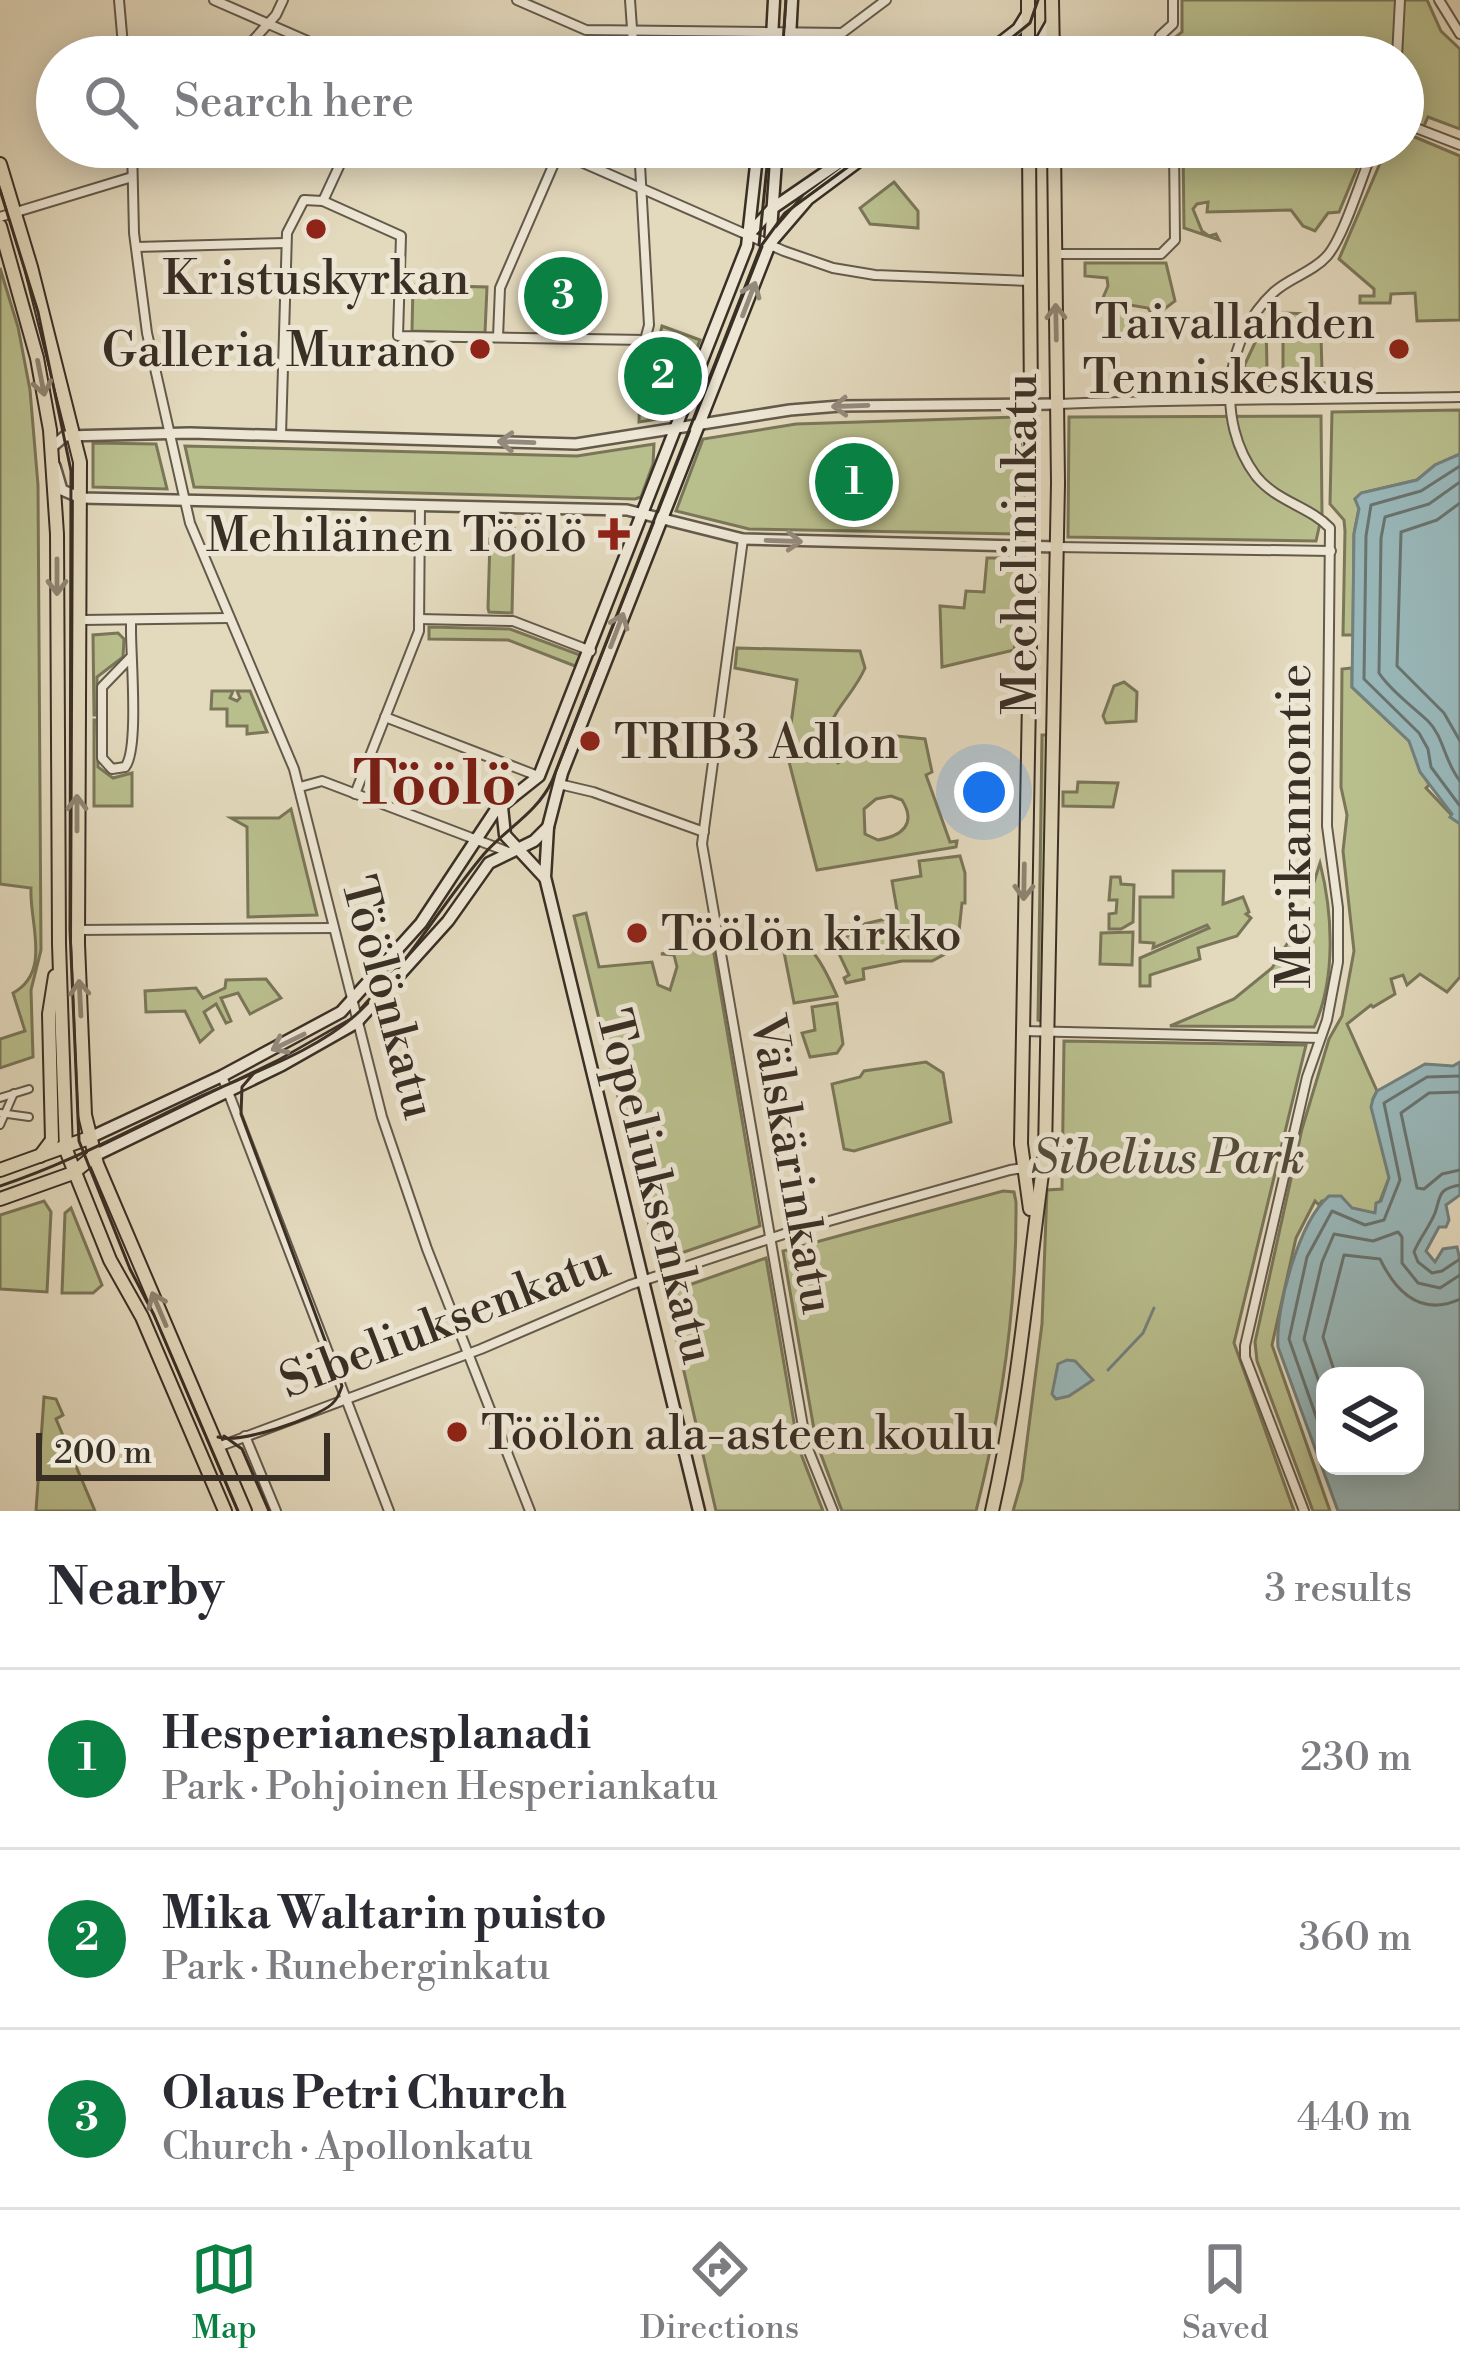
<!DOCTYPE html>
<meta charset="utf-8">
<style>
body{margin:0;font-family:"Libre Bodoni",serif;background:#f7f7f7;color:#2b2b33}
.controls{position:absolute;right:36px;bottom:36px;display:grid;overflow:hidden;border-radius:24px;box-shadow:0 6px 30px #0003}
.controls button{width:108px;height:108px;display:grid;place-items:center;padding:0;border:0;border-bottom:3px solid #e1e1e2;background:#fff;color:#2b2b33;font:60px sans-serif}
.scale{position:absolute;left:36px;bottom:30px;width:294px;box-sizing:border-box;padding-left:12px;border:6px solid #3a2f25;border-top:0;font-size:33px;line-height:42px;white-space:nowrap;color:#3a2f25;-webkit-text-stroke:9px #ede6d4;paint-order:stroke}
.you{position:absolute;left:984px;top:792px;width:42px;height:42px;margin:-30px;border:9px solid #fff;border-radius:50%;background:#1a73e8;box-shadow:0 0 0 18px #1a73e833}
.badge{display:grid;place-items:center;width:78px;height:78px;border-radius:50%;background:#0b8043;color:#fff;font-size:39px;font-weight:700}
.pin{position:absolute;translate:-50% -50%;border:6px solid #fff;box-shadow:0 3px 12px #0006}
.list{margin:0;padding:0;list-style:none}
h2{display:flex;justify-content:space-between;align-items:center;height:156px;margin:0;padding:0 48px;font-size:51px}
h2 small{font-size:39px;font-weight:400;color:#7c7c81}
.list li{display:grid;grid-template-columns:78px 1fr auto;gap:36px;align-items:center;box-sizing:border-box;height:180px;padding:0 48px;border-top:3px solid #e1e1e2}
.list b{display:block;font-size:45px;white-space:nowrap}
.list p{margin:0;font-size:39px;white-space:nowrap;color:#7c7c81}
.list em{font-size:39px;font-style:normal;color:#7c7c81}
.icon{flex:none;width:66px;height:66px;fill:none;stroke:currentColor;stroke-width:2;stroke-linecap:round;stroke-linejoin:round}
.map{position:relative;flex:none;width:1460px;height:1511px;overflow:hidden}
.search{position:absolute;background:#fff;box-shadow:0 6px 30px #0003;left:36px;right:36px;top:36px;height:132px;display:flex;align-items:center;gap:30px;box-sizing:border-box;padding:0 42px;border-radius:66px;color:#7c7c81;font-size:45px}
.sheet{height:696px;background:#fff}
nav{display:flex;justify-content:space-around;align-items:center;box-sizing:border-box;height:168px;border-top:3px solid #e1e1e2;background:#fff;font-size:33px;color:#7c7c81}
nav a{display:grid;justify-items:center;gap:6px}
nav .on{color:#0b8043}
.map>svg:first-child{display:block}
.green{fill:#b9be8d;stroke:#7a7659;stroke-width:3;fill-rule:evenodd}
.water{fill:#99b8ba;stroke:#73817e;stroke-width:3;fill-rule:evenodd}
.lines{fill:none;stroke-linecap:round;stroke-linejoin:round}
.shore{stroke:#6a7470;stroke-width:3}
.stream{stroke:#73817e;stroke-width:3}
.pedestrian-casing{stroke:#645a4b;stroke-width:10}
.minor-casing{stroke:#645a4b;stroke-width:12}
.tertiary-casing{stroke:#645a4b;stroke-width:14}
.secondary-casing{stroke:#3a2f25;stroke-width:15}
.primary-casing{stroke:#3a2f25;stroke-width:16}
.pedestrian{stroke:#ede6d4;stroke-width:6}
.minor{stroke:#ede6d4;stroke-width:8}
.tertiary{stroke:#ede6d4;stroke-width:9}
.secondary{stroke:#ede6d4;stroke-width:10}
.primary{stroke:#e3d9bd;stroke-width:12}
.tram{stroke:#3a2f25;stroke-width:3}
.oneway{stroke:#948a7c}
.oneway2{stroke:#8e8471}
.poi-dot{fill:#8f2418;stroke:#ede6d4;stroke-width:4.5}
.labels{text-anchor:middle;stroke-width:10;stroke-linejoin:round;paint-order:stroke}
.poi-label{font-size:48px;fill:#3a2f25;stroke:#ede6d4;text-anchor:end}
.street-label{font-size:48px;fill:#3a2f25;stroke:#ede6d4}
.park-label{font-size:48px;font-style:italic;fill:#534c3a;stroke:#ede6d4}
.district-label{font-size:60px;font-weight:bold;fill:#7a1f14;stroke:#ede6d4}
</style>
<div class="map">
<svg width="1460" height="1511" viewBox="0 0 1460 1511">
<rect width="100%" height="100%" fill="#e3d9bd"/>
<filter id="stains"><feTurbulence type="fractalNoise" baseFrequency=".00167" numOctaves="4"/><feColorMatrix values="0 0 0 0 .2 0 0 0 0 .09 0 0 0 0 .02 0 0 0 .5 -.17"/></filter>
<radialGradient id="worn" r=".72"><stop offset=".6" stop-color="#630" stop-opacity="0"/><stop offset="1" stop-color="#630" stop-opacity=".3"/></radialGradient>
<g class="green">
<polygon points="1182,0 1427,0 1441,31 1460,49 1460,129 1428,117 1423,128 1403,119 1403,57 1165,57 1168,43 1182,32"/>
<polygon points="1403,132 1460,156 1460,320 1417,321 1415,293 1391,294 1390,303 1360,303 1360,296 1374,296 1374,289 1339,259 1387,147 1403,147"/>
<polygon points="1183,147 1366,147 1339,212 1328,213 1315,231 1303,226 1291,210 1207,212 1208,202 1197,204 1193,209 1202,231 1209,236 1216,234 1219,240 1184,228"/>
<polygon points="894,182 918,211 918,228 870,224 860,208"/>
<polygon points="1085,263 1166,263 1175,301 1163,310 1157,323 1148,308 1130,305 1130,332 1116,339 1109,331 1109,304 1102,300 1108,286 1107,278 1085,276"/>
<path d="M 0,268 L 18,327 L 30,390 L 38,485 L 41,950 L 31,990 L 33,1057 L 0,1068 L 0,1039 L 25,1031 L 13,993 C 52,972 29,922 31,888 L 0,884 Z"/>
<polygon points="413,285 487,287 485,333 412,331"/>
<polygon points="1283,313 1311,314 1311,337 1321,337 1322,371 1283,372"/>
<polygon points="1266,319 1267,370 1279,384 1325,383 1325,387 1241,388 1245,364"/>
<polygon points="662,326 700,340 671,417 639,422 641,354 656,352"/>
<polygon points="1460,410 1460,454 1435,465 1417,480 1362,493 1355,499 1359,508 1354,534 1353,635 1343,635 1345,531 1344,520 1330,504 1332,412"/>
<polygon points="1321,416 1322,514 1316,541 1068,537 1069,417"/>
<polygon points="1021,417 1020,534 749,529 676,511 703,439 796,424"/>
<polygon points="93,443 156,444 167,489 93,487"/>
<polygon points="654,444 653,464 641,497 635,499 194,487 185,446 577,456"/>
<polygon points="501,521 514,521 512,613 489,612 488,608 490,539 500,539"/>
<polygon points="987,558 1021,558 1019,641 1015,642 1014,650 942,667 940,606 964,608 966,591 984,592"/>
<polygon points="429,627 510,629 580,655 575,666 508,640 429,639"/>
<polygon points="118,633 124,639 123,657 97,677 97,715 94,715 93,635"/>
<path d="M 737,648 L 860,651 L 865,668 C 849,705 810,725 838,763 C 859,750 884,760 897,736 L 925,739 L 932,772 L 926,775 L 950,842 L 957,841 L 956,847 L 817,870 L 787,754 L 797,680 L 735,668 ZM 891,796 L 902,800 C 917,824 902,836 878,840 L 865,834 L 864,809 L 876,799 Z"/>
<polygon points="1352,668 1352,687 1409,741 1429,785 1426,788 1460,824 1460,977 1447,992 1420,974 1407,985 1403,975 1391,979 1395,994 1373,1007 1371,1005 1347,1024 1377,1091 1373,1099 1389,1178 1375,1214 1322,1201 1319,1205 1315,1201 1296,1238 1272,1345 1330,1511 1313,1511 1257,1361 1255,1342 1302,1129 1329,1039 1342,1016 1354,951 1343,851 1347,815 1341,787 1342,669"/>
<polygon points="1124,682 1137,692 1136,721 1106,723 1103,716 1114,686"/>
<polygon points="212,691 233,691 230,698 237,701 240,698 237,691 250,691 267,732 247,734 247,726 227,726 227,709 211,709"/>
<polygon points="94,720 97,720 98,767 113,778 132,773 132,806 94,806"/>
<polygon points="1042,735 1047,735 1042,1021 1038,1020"/>
<polygon points="1078,782 1118,783 1113,807 1063,806 1063,792 1077,792"/>
<polygon points="291,809 317,915 248,917 247,827 231,818 279,818"/>
<polygon points="960,856 965,873 965,903 962,903 959,931 945,954 932,961 902,961 863,969 864,979 846,983 844,978 849,975 835,945 828,944 835,934 839,939 853,934 851,927 898,916 892,881 921,876 919,861"/>
<path d="M 1320,863 C 1333,914 1336,979 1314,1027 L 1170,1026 L 1234,999 L 1272,968 L 1302,920 Z"/>
<polygon points="1173,871 1224,871 1223,904 1243,897 1249,912 1246,914 1251,918 1237,936 1198,948 1200,959 1150,975 1150,986 1140,986 1140,958 1209,928 1207,925 1153,948 1154,943 1140,942 1140,897 1173,897"/>
<polygon points="1111,877 1120,877 1121,884 1134,885 1133,922 1121,929 1109,929 1109,914 1116,913 1117,900 1109,900"/>
<polygon points="586,913 599,967 652,962 658,985 670,990 677,967 674,955 661,954 712,942 760,1226 658,1261 574,916"/>
<polygon points="1133,932 1132,965 1100,964 1101,933"/>
<path d="M 781,937 C 813,937 826,972 837,996 L 794,1003 Z"/>
<polygon points="266,979 281,998 250,1014 238,993 221,998 231,1021 226,1023 216,1004 204,1012 213,1030 200,1042 185,1011 146,1012 145,991 196,988 203,998 225,988 226,980"/>
<polygon points="837,1003 843,1044 837,1053 810,1057 802,1033 815,1030 812,1007"/>
<polygon points="1064,1041 1306,1045 1234,1343 1294,1511 1013,1511 1022,1480 1042,1324 1047,1190 1062,1189"/>
<polygon points="926,1062 943,1073 951,1122 854,1151 844,1149 832,1084 860,1077 864,1071"/>
<path d="M 1003,1191 L 1014,1192 L 1016,1202 C 1017,1307 1002,1409 976,1511 L 842,1511 L 816,1441 L 783,1251 Z"/>
<polygon points="44,1201 51,1212 47,1292 0,1289 0,1215"/>
<polygon points="71,1208 102,1285 93,1293 62,1293 65,1213"/>
<polygon points="766,1258 798,1446 823,1511 716,1511 666,1293"/>
<polygon points="44,1397 56,1399 63,1415 56,1419 95,1511 36,1511"/>
</g>
<g class="water">
<polygon points="1460,454 1460,824 1450,817 1452,814 1420,772 1409,741 1352,687 1354,534 1359,509 1355,499 1361,493 1417,480 1435,465"/>
<path d="M 1460,1062 L 1460,1195 L 1446,1205 L 1449,1220 L 1446,1227 L 1439,1227 L 1426,1251 L 1435,1262 L 1443,1249 L 1457,1247 L 1460,1260 L 1460,1511 L 1338,1511 L 1278,1347 C 1275,1309 1299,1221 1329,1196 L 1341,1196 L 1352,1208 L 1375,1213 L 1376,1203 L 1381,1201 L 1389,1178 L 1371,1107 L 1373,1099 L 1377,1091 L 1425,1064 L 1453,1066 ZM 1415,1376 L 1415,1466 L 1325,1466 L 1325,1376 Z"/>
<polygon points="1067,1360 1075,1361 1093,1380 1069,1396 1056,1399 1052,1394 1058,1364"/>
</g>
<g class="lines">
<g class="shore">
<polyline points="1460,466 1421,491 1371,505 1366,536 1364,679 1419,733 1428,749 1431,767 1460,806"/>
<path d="M 1460,482 L 1429,504 L 1385,517 L 1381,538 L 1379,673 C 1391,691 1412,706 1428,721 C 1444,737 1444,761 1460,781"/>
<polyline points="1460,503 1437,520 1401,532 1397,666 1444,713 1460,741"/>
<polyline points="1460,1092 1429,1093 1401,1113 1417,1188 1424,1189 1442,1174 1460,1170"/>
<path d="M 1460,1185 C 1437,1189 1441,1196 1435,1213 C 1430,1226 1419,1239 1414,1252 L 1418,1262 L 1432,1273 L 1442,1271 L 1460,1259"/>
<path d="M 1336,1376 L 1323,1337 L 1344,1255 L 1380,1259 C 1396,1292 1421,1317 1460,1299"/>
<polyline points="1325,1399 1304,1339 1322,1262 1334,1234 1373,1241 1398,1232 1402,1237 1402,1263 1418,1283 1440,1288 1460,1275"/>
<polyline points="1325,1442 1289,1339 1307,1257 1332,1211 1365,1225 1384,1220 1400,1180 1384,1103 1427,1077 1460,1076"/>
</g>
<polyline class="stream" points="1108,1370 1143,1333 1154,1308"/>
<g class="pedestrian-casing">
<g id="pedestrian">
<polyline points="0,1098 29,1089"/>
<polyline points="0,1113 29,1117"/>
<polyline points="0,1125 14,1093"/>
</g>
</g>
<g class="minor-casing">
<g id="minor">
<polyline points="119,0 124,57"/>
<polyline points="214,0 344,57"/>
<polyline points="517,0 586,30 842,33 886,0"/>
<polyline points="630,0 634,57"/>
<polyline points="1439,0 1460,34"/>
<polyline points="238,57 276,15 283,0"/>
<polyline points="1153,57 1160,36 1173,24 1173,0"/>
<polyline points="1397,57 1400,0"/>
<polyline points="1403,123 1460,145"/>
<polyline points="132,147 134,233 147,333 190,523 294,769 382,1117 427,1249 530,1511"/>
<polyline points="547,147 784,251 833,268 875,275 1030,281"/>
<polyline points="132,148 145,147"/>
<polyline points="323,201 401,236 398,336 645,340 649,325 639,147"/>
<polyline points="0,217 132,177"/>
<polyline points="136,247 286,243"/>
<polyline points="1055,254 1161,254 1175,240 1174,147"/>
<polyline points="498,337 500,288 559,152"/>
<path d="M 1058,404 C 1192,399 1326,399 1460,397"/>
<polyline points="281,435 287,233 304,200 323,201 348,147"/>
<polyline points="743,539 702,844 806,1444 833,1511"/>
<polyline points="1057,547 1331,551"/>
<polyline points="419,619 513,621 591,651"/>
<polyline points="82,620 229,618"/>
<path d="M 131,620 L 131,631 C 131,659 139,751 125,767 L 112,769 L 102,758 L 102,687 L 131,657"/>
<polyline points="385,717 538,776"/>
<polyline points="559,784 593,792 704,832"/>
<polyline points="300,787 322,781 506,851"/>
<polyline points="355,794 419,631 420,505"/>
<polyline points="79,930 333,928"/>
<polyline points="1023,1031 1320,1038"/>
<polyline points="222,1076 389,1511"/>
<polyline points="245,1436 276,1511"/>
<polyline points="218,1447 481,1349 630,1285 790,1232 1010,1170 1043,1165"/>
<path d="M 1304,1511 L 1245,1357 L 1245,1346 L 1307,1077 L 1327,1020 L 1338,962 L 1338,908 L 1327,826 L 1330,528 C 1309,506 1277,502 1256,476 C 1215,421 1224,338 1274,292 C 1289,278 1313,272 1327,256 C 1344,237 1363,173 1374,147"/>
</g>
</g>
<g class="tertiary-casing">
<g id="tertiary">
<polyline points="52,447 65,436 190,433 576,444 790,410 840,406 1058,404"/>
<polyline points="55,466 62,490 81,498 627,510 743,539 1057,547"/>
</g>
</g>
<g class="secondary-casing">
<g id="secondary">
<polyline points="771,57 774,0"/>
<polyline points="789,57 792,0"/>
<polyline points="982,57 1018,29 1026,16"/>
<polyline points="1016,57 1038,47 1051,24"/>
<polyline points="749,234 773,208 862,147"/>
<polyline points="772,241 808,199 878,147"/>
<polyline points="502,807 505,835 544,877"/>
<polyline points="548,827 545,877 699,1511"/>
<polyline points="89,1138 222,1076 341,1012 421,923 495,811 539,776 747,246 758,147"/>
<polyline points="94,1156 282,1065 356,1023 448,921 489,863 534,841 548,827 562,773 770,244 777,147"/>
</g>
</g>
<g class="primary-casing">
<g id="primary">
<polyline points="1028,0 1028,57"/>
<polyline points="1052,0 1053,57"/>
<polyline points="1029,147 1032,533 1021,1144 1030,1209"/>
<polyline points="0,164 31,267 80,462 78,944 85,1115 97,1164 245,1511"/>
<polyline points="0,226 37,358 50,430 57,534 59,944 66,1150 110,1260 142,1317 225,1511"/>
<polyline points="40,1156 52,1140 49,1014 55,976"/>
<polyline points="0,1170 89,1138"/>
<polyline points="0,1199 73,1173 94,1156"/>
<path d="M 992,1511 C 1019,1392 1028,1272 1045,1152 L 1058,483 L 1054,147"/>
</g>
</g>
<use href="#pedestrian" class="pedestrian"/>
<use href="#minor" class="minor"/>
<use href="#tertiary" class="tertiary"/>
<use href="#secondary" class="secondary"/>
<use href="#primary" class="primary"/>
<g class="tram">
<polyline points="782,57 786,0"/>
<polyline points="988,57 1030,23 1038,0"/>
<polyline points="0,190 38,312 71,471 70,930 79,1141 130,1269 154,1315 238,1511"/>
<polyline points="759,245 769,147"/>
<path d="M 0,1186 C 70,1163 133,1128 199,1097 C 251,1073 318,1051 360,1011 C 409,963 441,905 484,854 C 507,828 537,813 552,781 L 761,246 L 785,213 L 875,147"/>
<polyline points="224,1436 242,1449 269,1511"/>
<path d="M 218,1437 C 239,1444 315,1419 332,1404 C 338,1398 339,1394 342,1386 L 241,1114 L 242,1087 L 254,1073"/>
</g>
</g>
<defs><path id="oneway-shaft" d="M-6 0H5M1.5-3L5.5 0L1.5 3" fill="none" stroke-width="1.6" stroke-linecap="round" stroke-linejoin="round" transform="scale(3)"/></defs>
<g class="oneway">
<use href="#oneway-shaft" transform="translate(749 299) rotate(-69)"/>
<use href="#oneway-shaft" transform="translate(850 406) rotate(178)"/>
<use href="#oneway-shaft" transform="translate(516 442) rotate(-178)"/>
<use href="#oneway-shaft" transform="translate(784 541) rotate(2)"/>
<use href="#oneway-shaft" transform="translate(617 630) rotate(-69)"/>
<use href="#oneway-shaft" transform="translate(288 1042) rotate(154)"/>
</g>
<g class="oneway2">
<use href="#oneway-shaft" transform="translate(1056 322) rotate(-91)"/>
<use href="#oneway-shaft" transform="translate(41 378) rotate(79)"/>
<use href="#oneway-shaft" transform="translate(57 577) rotate(90)"/>
<use href="#oneway-shaft" transform="translate(77 813) rotate(-90)"/>
<use href="#oneway-shaft" transform="translate(1024 882) rotate(91)"/>
<use href="#oneway-shaft" transform="translate(80 998) rotate(-93)"/>
<use href="#oneway-shaft" transform="translate(159 1309) rotate(-113)"/>
</g>
<g class="poi-dot">
<circle cx="316" cy="229" r="12"/>
<circle cx="480" cy="349" r="12"/>
<circle cx="1399" cy="349" r="12"/>
<path d="M608 516h12v12h12v12h-12v12h-12v-12h-12v-12h12z"/>
<circle cx="590" cy="741" r="12"/>
<circle cx="637" cy="933" r="12"/>
<circle cx="457" cy="1432" r="12"/>
</g>
<g class="labels">
<g class="poi-label">
<text x="316" y="294" text-anchor="middle">Kristuskyrkan</text>
<text x="1375" y="338">Taivallahden<tspan x="1375" dy="55">Tenniskeskus</tspan></text>
<text x="456" y="366">Galleria Murano</text>
<text x="587" y="551">Mehiläinen Töölö</text>
<text x="614" y="758" text-anchor="start">TRIB3 Adlon</text>
<text x="661" y="950" text-anchor="start">Töölön kirkko</text>
<text x="481" y="1449" text-anchor="start">Töölön ala-asteen koulu</text>
</g>
<g class="street-label">
<text transform="translate(1019 544) rotate(-90)" y="17">Mechelininkatu</text>
<text transform="translate(1293 826) rotate(-90)" y="17">Merikannontie</text>
<text transform="translate(390 997) rotate(75)" y="17">Töölönkatu</text>
<text transform="translate(794 1164) rotate(80)" y="17">Välskärinkatu</text>
<text transform="translate(657 1186) rotate(76)" y="17">Topeliuksenkatu</text>
<text transform="translate(444 1320) rotate(-21)" y="17">Sibeliuksenkatu</text>
</g>
<g class="park-label">
<text x="1168" y="1173">Sibelius Park</text>
</g>
<g class="district-label">
<text x="435" y="804">Töölö</text>
</g>
</g>
<rect width="100%" height="100%" filter="url(#stains)"/>
<rect width="100%" height="100%" fill="url(#worn)"/>
</svg>
<div class="controls">
<button><svg class="icon" aria-label="layers" viewBox="0 0 24 24"><path d="M12 4l9 5-9 5-9-5zM3 14l9 5 9-5"/></svg></button>
</div>
<div class="scale">200 m</div>
<div class="you"></div>
<div class="pin badge" style="left:854px;top:482px">1</div>
<div class="pin badge" style="left:663px;top:376px">2</div>
<div class="pin badge" style="left:563px;top:296px">3</div>
<div class="search"><svg class="icon" aria-label="search" viewBox="0 0 24 24"><circle cx="10" cy="10" r="6"/><path d="M15 15l6 6"/></svg>Search here</div>
</div>
<section class="sheet">
<h2>Nearby<small>3 results</small></h2>
<ul class="list">
<li><span class="badge">1</span><div><b>Hesperianesplanadi</b><p>Park · Pohjoinen Hesperiankatu</p></div><em>230 m</em></li>
<li><span class="badge">2</span><div><b>Mika Waltarin puisto</b><p>Park · Runeberginkatu</p></div><em>360 m</em></li>
<li><span class="badge">3</span><div><b>Olaus Petri Church</b><p>Church · Apollonkatu</p></div><em>440 m</em></li>
</ul>
</section>
<nav>
<a class="on"><svg class="icon" aria-label="map" viewBox="0 0 24 24"><path d="M3 6l6-2 6 2 6-2v14l-6 2-6-2-6 2zM9 4v14M15 6v14"/></svg>Map</a>
<a><svg class="icon" aria-label="directions" viewBox="0 0 24 24"><path d="M12 3l9 9-9 9-9-9zM9 14v-3h6M13 9l2 2-2 2"/></svg>Directions</a>
<a><svg class="icon" aria-label="saved" viewBox="0 0 24 24"><path d="M7 4h10v16l-5-4-5 4z"/></svg>Saved</a>
</nav>
